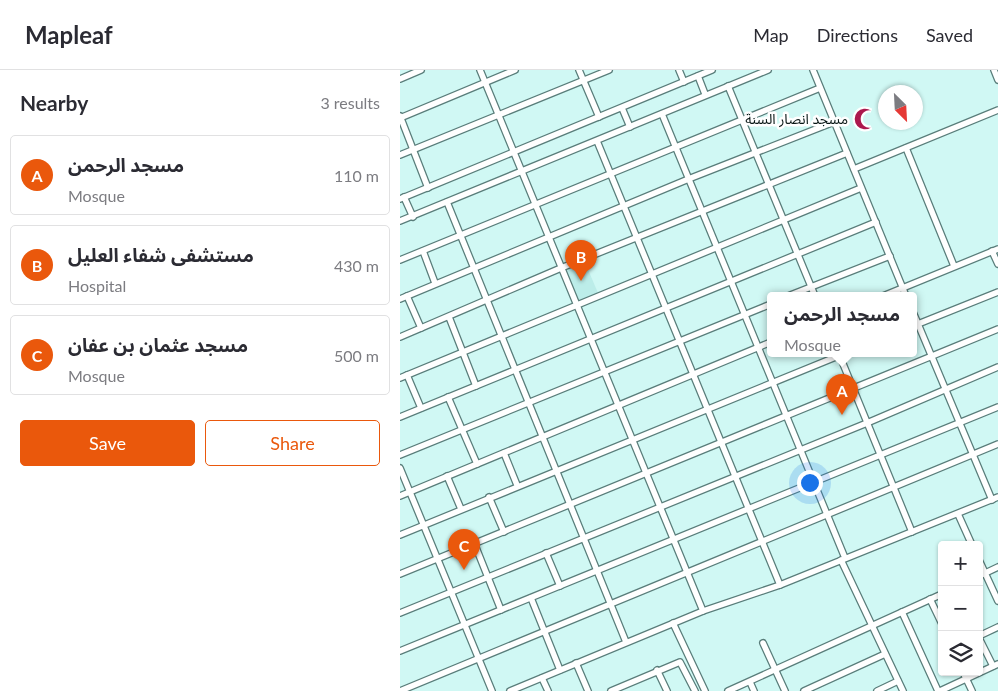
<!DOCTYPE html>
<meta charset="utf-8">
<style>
body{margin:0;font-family:Lato,"Noto Sans Arabic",sans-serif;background:#f7f7f7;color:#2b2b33}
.controls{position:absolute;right:15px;bottom:15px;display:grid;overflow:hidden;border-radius:5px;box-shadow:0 1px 4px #0004}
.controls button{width:45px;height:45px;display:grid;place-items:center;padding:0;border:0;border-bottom:1px solid #e1e1e2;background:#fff;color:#2b2b33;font:25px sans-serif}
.compass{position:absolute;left:478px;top:15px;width:45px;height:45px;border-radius:50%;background:#fff;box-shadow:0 1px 4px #0004;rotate:156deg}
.you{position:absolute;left:409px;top:412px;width:18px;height:18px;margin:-12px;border:4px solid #fff;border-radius:50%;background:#1a73e8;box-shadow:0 0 0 8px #1a73e833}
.badge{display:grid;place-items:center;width:32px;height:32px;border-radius:50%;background:#ea580c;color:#fff;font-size:16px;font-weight:700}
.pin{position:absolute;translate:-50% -41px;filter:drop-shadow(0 1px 2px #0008)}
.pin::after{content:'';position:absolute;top:26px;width:18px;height:15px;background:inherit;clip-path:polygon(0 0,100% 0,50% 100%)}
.popup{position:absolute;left:367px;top:222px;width:150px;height:65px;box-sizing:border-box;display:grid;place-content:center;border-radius:5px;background:#fff;filter:drop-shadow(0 1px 4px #0005);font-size:16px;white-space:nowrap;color:#7c7c81}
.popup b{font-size:19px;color:#2b2b33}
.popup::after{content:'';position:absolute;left:50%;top:100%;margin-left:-10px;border:10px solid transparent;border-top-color:#fff}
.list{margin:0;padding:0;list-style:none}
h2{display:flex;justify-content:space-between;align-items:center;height:65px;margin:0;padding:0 20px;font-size:21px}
h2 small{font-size:16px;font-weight:400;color:#7c7c81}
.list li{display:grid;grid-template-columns:32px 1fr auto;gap:15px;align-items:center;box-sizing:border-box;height:80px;margin:0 10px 10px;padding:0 10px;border:1px solid #e1e1e2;border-radius:5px}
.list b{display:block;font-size:19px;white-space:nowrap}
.list p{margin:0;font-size:16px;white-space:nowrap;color:#7c7c81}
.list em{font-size:16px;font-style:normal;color:#7c7c81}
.actions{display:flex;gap:10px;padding:15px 20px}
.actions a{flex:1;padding:11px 0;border:1px solid #ea580c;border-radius:5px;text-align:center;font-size:18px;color:#ea580c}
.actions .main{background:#ea580c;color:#fff}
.icon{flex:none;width:28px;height:28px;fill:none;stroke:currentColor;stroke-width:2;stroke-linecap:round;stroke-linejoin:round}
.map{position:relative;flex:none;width:598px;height:621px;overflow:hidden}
header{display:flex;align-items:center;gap:30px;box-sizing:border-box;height:70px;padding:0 25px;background:#fff;border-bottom:1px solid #e1e1e2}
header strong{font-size:24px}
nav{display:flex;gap:28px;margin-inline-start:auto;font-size:18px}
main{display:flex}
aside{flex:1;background:#fff}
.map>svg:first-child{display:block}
.built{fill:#bcede9}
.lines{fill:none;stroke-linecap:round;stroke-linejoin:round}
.minor-casing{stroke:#597d7a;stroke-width:8}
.minor{stroke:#fff;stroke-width:5.5}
.labels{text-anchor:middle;stroke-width:5;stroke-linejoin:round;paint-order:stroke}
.poi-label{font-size:14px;fill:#081615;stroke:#fff;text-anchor:end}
</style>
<header>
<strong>Mapleaf</strong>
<nav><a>Map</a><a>Directions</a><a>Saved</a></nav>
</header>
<main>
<aside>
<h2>Nearby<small>3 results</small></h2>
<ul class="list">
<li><span class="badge">A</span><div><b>مسجد الرحمن</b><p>Mosque</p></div><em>110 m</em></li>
<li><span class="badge">B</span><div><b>مستشفى شفاء العليل</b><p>Hospital</p></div><em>430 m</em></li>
<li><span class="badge">C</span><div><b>مسجد عثمان بن عفان</b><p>Mosque</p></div><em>500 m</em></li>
</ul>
<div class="actions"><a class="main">Save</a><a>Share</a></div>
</aside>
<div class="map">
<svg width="598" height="621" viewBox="0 0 598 621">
<rect width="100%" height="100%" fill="#d0f8f4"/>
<polygon class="built" points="184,190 198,223 177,233 163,199"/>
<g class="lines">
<g class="minor-casing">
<g id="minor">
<polyline points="80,0 303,541 380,515 598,427"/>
<polyline points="179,0 199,47"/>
<polyline points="279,0 284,12"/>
<polyline points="413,0 506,226"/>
<polyline points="594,0 598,10"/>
<polyline points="298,6 305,24"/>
<polyline points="0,9 21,0"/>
<polyline points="328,16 415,226"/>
<polyline points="222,38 230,57"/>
<polyline points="262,44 445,488"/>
<polyline points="0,46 28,118"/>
<polyline points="0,48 115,0"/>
<polyline points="197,71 380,515"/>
<polyline points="506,78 554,196"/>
<polyline points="0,85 209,0"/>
<polyline points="454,99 598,40"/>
<polyline points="4,127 13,147"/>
<polyline points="0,129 312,0"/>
<polyline points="47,132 226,572"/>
<polyline points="0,151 368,0"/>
<polyline points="23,181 35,213"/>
<polyline points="592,181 598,194"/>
<polyline points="0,190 420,18"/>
<polyline points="7,226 21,258"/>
<polyline points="388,226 490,186"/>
<polyline points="483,226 598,179"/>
<polyline points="0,229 291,108 434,52"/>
<polyline points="513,242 592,430"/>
<polyline points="49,247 76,316"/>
<polyline points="513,256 598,222"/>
<polyline points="0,267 161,198 447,83"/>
<polyline points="439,284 512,462"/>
<polyline points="7,305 21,338"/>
<polyline points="0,308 461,118"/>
<polyline points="48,327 77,394"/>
<polyline points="0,347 476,152"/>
<polyline points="104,383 117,415"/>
<polyline points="0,385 371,234"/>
<polyline points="0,398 92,621"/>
<polyline points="47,406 61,439"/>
<polyline points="0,426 371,272"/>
<polyline points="89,427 104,462"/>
<polyline points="558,444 572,475"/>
<polyline points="0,465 443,284"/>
<polyline points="75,475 101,540"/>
<polyline points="146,483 160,516"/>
<polyline points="441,490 503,621"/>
<polyline points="579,490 598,531"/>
<polyline points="0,504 598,259"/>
<polyline points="579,506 598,497"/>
<polyline points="131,528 160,600"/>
<polyline points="530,529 542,554"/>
<polyline points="502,542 538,621"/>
<polyline points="0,543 467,353 598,297"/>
<polyline points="273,553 305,621"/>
<polyline points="579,566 598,557"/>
<polyline points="579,568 593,596"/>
<polyline points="363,573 385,621"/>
<polyline points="0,581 598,337"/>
<polyline points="176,593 188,621"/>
<polyline points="257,600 267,621"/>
<polyline points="563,602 572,621"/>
<polyline points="142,608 148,621"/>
<polyline points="350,612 354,621"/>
<polyline points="0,621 598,374"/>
<polyline points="110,621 303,541"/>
<polyline points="211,621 280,592 295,621"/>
<polyline points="328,621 542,524"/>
<polyline points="404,621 485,584"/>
<polyline points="477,621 498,611"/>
<polyline points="540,621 598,594"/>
</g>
</g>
<use href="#minor" class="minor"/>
</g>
<defs>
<g id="mosque-bare" transform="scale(1.725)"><path d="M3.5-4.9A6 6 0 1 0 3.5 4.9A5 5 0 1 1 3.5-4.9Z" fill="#ab194e" stroke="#fff" stroke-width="2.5" paint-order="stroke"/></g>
</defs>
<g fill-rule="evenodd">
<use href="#mosque-bare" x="465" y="49"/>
</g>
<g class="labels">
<g class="poi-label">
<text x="448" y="54">مسجد انصار السنة</text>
</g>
</g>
</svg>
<div class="controls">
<button>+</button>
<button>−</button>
<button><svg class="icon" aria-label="layers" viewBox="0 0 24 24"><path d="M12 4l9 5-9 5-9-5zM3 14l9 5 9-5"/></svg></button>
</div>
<svg class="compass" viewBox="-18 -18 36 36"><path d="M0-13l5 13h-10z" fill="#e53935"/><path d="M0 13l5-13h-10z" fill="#7c7c81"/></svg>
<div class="you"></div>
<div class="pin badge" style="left:442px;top:345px">A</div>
<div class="popup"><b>مسجد الرحمن</b>Mosque</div>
<div class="pin badge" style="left:181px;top:211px">B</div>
<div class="pin badge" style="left:64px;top:500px">C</div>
</div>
</main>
